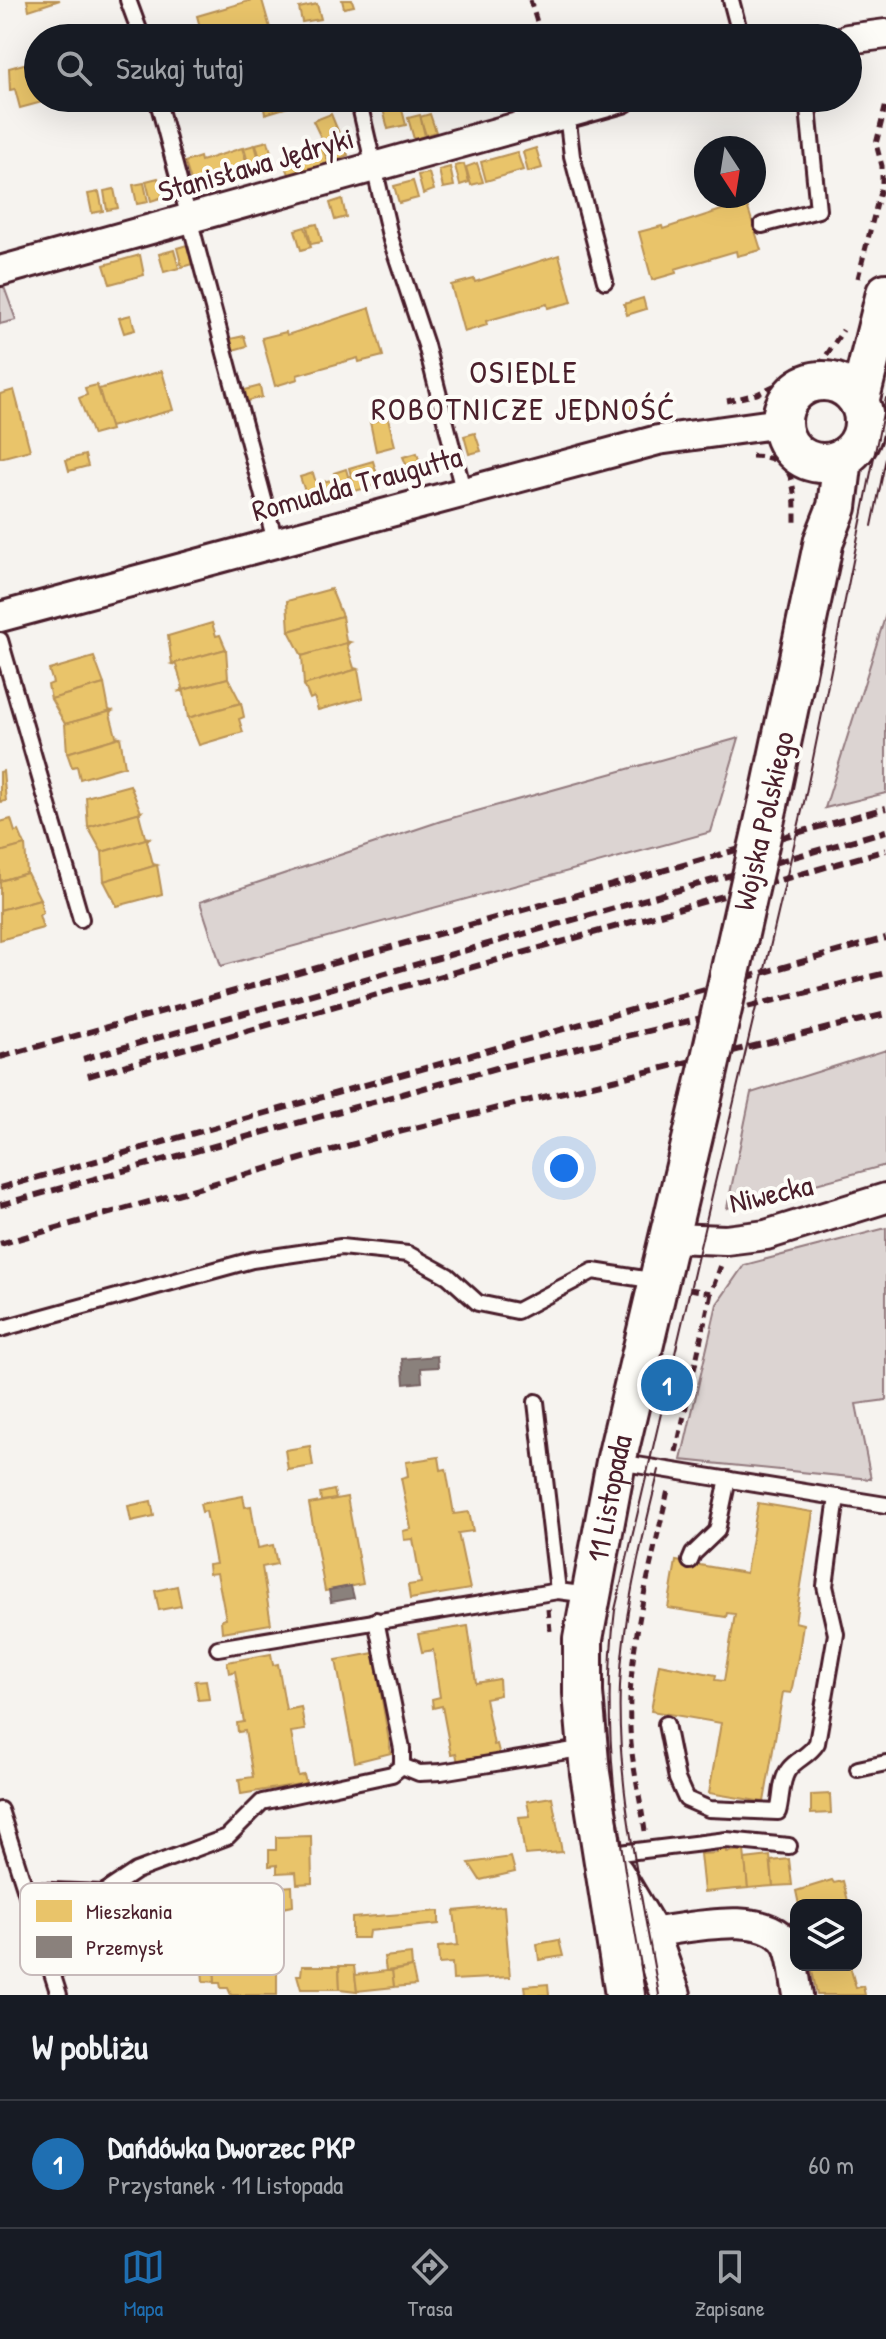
<!DOCTYPE html>
<html lang="pl">
<meta charset="utf-8">
<style>
body{margin:0;font-family:"Patrick Hand",sans-serif;background:#242831;color:#f1f3f6}
.controls{position:absolute;right:24px;bottom:24px;display:grid;overflow:hidden;border-radius:16px;box-shadow:0 8px 32px #0002}
.controls button{width:72px;height:72px;display:grid;place-items:center;padding:0;border:0;border-bottom:2px solid #363941;background:#171b24;color:#f1f3f6;font:40px sans-serif}
.compass{position:absolute;left:694px;top:136px;width:72px;height:72px;border-radius:50%;background:#171b24;box-shadow:0 8px 32px #0002;rotate:168deg}
.you{position:absolute;left:564px;top:1168px;width:28px;height:28px;margin:-20px;border:6px solid #fff;border-radius:50%;background:#1a73e8;box-shadow:0 0 0 12px #1a73e833}
.badge{display:grid;place-items:center;width:52px;height:52px;border-radius:50%;background:#1f6fb2;color:#fff;font-size:26px;font-weight:700}
.pin{position:absolute;translate:-50% -50%;border:4px solid #fff;box-shadow:0 2px 8px #0006}
.list{margin:0;padding:0;list-style:none}
h2{display:flex;justify-content:space-between;align-items:center;height:104px;margin:0;padding:0 32px;font-size:34px}
h2 small{font-size:26px;font-weight:400;color:#9ea1a6}
.list li{display:grid;grid-template-columns:52px 1fr auto;gap:24px;align-items:center;box-sizing:border-box;height:128px;padding:0 32px;border-top:2px solid #363941}
.list b{display:block;font-size:30px;white-space:nowrap}
.list p{margin:0;font-size:26px;white-space:nowrap;color:#9ea1a6}
.list em{font-size:26px;font-style:normal;color:#9ea1a6}
.icon{flex:none;width:44px;height:44px;fill:none;stroke:currentColor;stroke-width:2;stroke-linecap:round;stroke-linejoin:round}
.map{position:relative;flex:none;width:886px;height:1995px;overflow:hidden}
.search{position:absolute;background:#171b24;box-shadow:0 8px 32px #0002;left:24px;right:24px;top:24px;height:88px;display:flex;align-items:center;gap:20px;box-sizing:border-box;padding:0 28px;border-radius:44px;color:#9ea1a6;font-size:30px}
.sheet{height:232px;background:#171b24}
nav{display:flex;justify-content:space-around;align-items:center;box-sizing:border-box;height:112px;border-top:2px solid #363941;background:#171b24;font-size:22px;color:#9ea1a6}
nav a{display:grid;justify-items:center;gap:4px}
nav .on{color:#1f6fb2}
.map>svg:first-child{display:block}
.green{fill:#dcd4d2;stroke:#937a7e;stroke-width:2}
.homes{fill:#e9c46a;stroke:#b99257;stroke-width:2}
.industry{fill:#8a817c;stroke:#776464;stroke-width:2}
.lines{fill:none;stroke-linecap:round;stroke-linejoin:round}
.lane-casing{stroke:#4a1f2b;stroke-width:20}
.street-casing{stroke:#4a1f2b;stroke-width:34}
.secondary-casing{stroke:#4a1f2b;stroke-width:44}
.path{stroke:#4a1f2b;stroke-width:5;stroke-dasharray:8 6;stroke-linecap:butt}
.lane{stroke:#fdfcf7;stroke-width:14}
.street{stroke:#fdfcf7;stroke-width:28}
.secondary{stroke:#fdfcf7;stroke-width:38}
.tram{stroke:#4a1f2b;stroke-width:2}
.rail{stroke:#4a1f2b;stroke-width:6;stroke-dasharray:12 6;stroke-linecap:butt}
.secondary-bridge-casing{stroke:#4a1f2b;stroke-width:44;stroke-linecap:butt}
.secondary-bridge{stroke:#fdfcf7;stroke-width:38}
.labels{text-anchor:middle;stroke-width:8;stroke-linejoin:round;paint-order:stroke}
.street-label{font-size:30px;fill:#4a1f2b;stroke:#fdfcf7}
.neighbourhood-label{font-size:32px;letter-spacing:2px;fill:#4a1f2b;stroke:#fdfcf7}
.key{fill:#fdfcf7;stroke:#c7baba;stroke-width:2}
.key-label{font-size:22px;fill:#4a1f2b}
</style>
<div class="map">
<svg width="886" height="1995" viewBox="0 0 886 1995">
<rect width="100%" height="100%" fill="#f6f3ef"/>
<filter id="ink" filterUnits="userSpaceOnUse"><feTurbulence type="fractalNoise" baseFrequency=".0125" numOctaves="2"/><feDisplacementMap in="SourceGraphic" scale="16" xChannelSelector="R" yChannelSelector="G"/><feConvolveMatrix kernelMatrix="1 2 1 2 8 2 1 2 1" color-interpolation-filters="sRGB"/></filter>
<g filter="url(#ink)">
<g class="green">
<polygon points="3,284 16,320 0,324 0,285"/>
<polygon points="886,614 886,793 825,808"/>
<polygon points="739,738 711,832 221,966 200,902 441,821"/>
<polygon points="886,1050 886,1165 727,1208 751,1093"/>
<polygon points="886,1228 886,1400 856,1404 871,1479 681,1460 717,1304 744,1265"/>
</g>
<g class="homes">
<polygon points="27,0 60,0 29,10"/>
<polygon points="252,0 262,0 272,35 203,38 197,16"/>
<polygon points="342,0 352,0 354,6 344,8"/>
<polygon points="317,4 321,19 302,22 299,8"/>
<polygon points="38,60 38,98 57,98 20,108 15,89 10,90 9,68"/>
<polygon points="262,98 286,98 288,107 265,114"/>
<polygon points="501,98 511,98 513,106 504,109"/>
<polygon points="400,102 406,125 388,129 382,105"/>
<polygon points="331,114 348,155 337,160 328,140 323,142 313,121"/>
<polygon points="430,114 436,132 426,135 420,117"/>
<polygon points="420,115 425,136 414,139 408,118"/>
<polygon points="268,141 274,163 262,166 256,144"/>
<polygon points="255,145 260,163 249,166 244,148"/>
<polygon points="321,145 330,165 291,179 283,159"/>
<polygon points="242,148 248,167 192,185 185,162 200,157 201,161"/>
<polygon points="536,148 542,168 528,172 523,152"/>
<polygon points="517,152 523,170 486,181 481,162"/>
<polygon points="477,163 483,182 471,185 466,167"/>
<polygon points="464,164 469,182 460,185 455,166"/>
<polygon points="450,167 454,186 443,188 439,170"/>
<polygon points="429,173 434,190 423,194 418,175"/>
<polygon points="158,178 163,197 151,201 146,181"/>
<polygon points="413,181 418,198 399,203 394,186"/>
<polygon points="144,183 148,202 137,204 133,185"/>
<polygon points="114,189 118,208 107,210 104,191"/>
<polygon points="99,192 103,211 92,213 88,194"/>
<polygon points="342,199 346,217 335,220 330,203"/>
<polygon points="746,202 761,250 737,256 736,251 675,269 676,273 652,280 639,232 662,226 663,229"/>
<polygon points="317,224 322,242 311,244 307,226"/>
<polygon points="305,227 311,247 301,250 295,230"/>
<polygon points="187,245 192,264 182,267 177,248"/>
<polygon points="174,250 179,268 164,272 159,254"/>
<polygon points="140,255 144,275 110,284 104,265"/>
<polygon points="559,255 572,302 548,308 547,304 486,321 487,325 464,332 451,285 474,279 475,282"/>
<polygon points="643,298 646,309 627,315 624,304"/>
<polygon points="370,308 383,356 359,362 358,358 297,375 298,379 275,386 262,338 286,332 287,335"/>
<polygon points="131,315 135,330 124,333 119,318"/>
<polygon points="244,336 247,346 233,350 230,339"/>
<polygon points="162,371 173,410 110,427 99,389"/>
<polygon points="97,385 111,430 93,435 79,398 87,395 85,388"/>
<polygon points="260,386 262,397 247,401 245,390"/>
<polygon points="14,390 30,450 0,458 0,394"/>
<polygon points="633,397 636,409 614,415 611,404"/>
<polygon points="388,418 395,446 376,451 370,422"/>
<polygon points="475,433 481,451 469,454 464,436"/>
<polygon points="417,453 422,470 410,474 403,457"/>
<polygon points="85,455 88,466 69,471 66,460"/>
<polygon points="373,461 380,484 355,491 349,468"/>
<polygon points="346,469 352,490 341,493 334,473"/>
<polygon points="313,473 321,499 309,503 300,477"/>
<polygon points="335,479 340,498 328,501 323,482"/>
<polygon points="331,589 342,616 289,631 287,601"/>
<polygon points="342,616 346,641 350,642 302,656 289,631"/>
<polygon points="212,623 216,636 220,635 226,649 172,664 168,636"/>
<polygon points="350,642 347,645 354,668 358,669 304,685 302,656"/>
<polygon points="226,649 228,678 180,691 183,688 176,665 172,664"/>
<polygon points="94,657 104,684 51,699 48,685 53,683 49,670"/>
<polygon points="358,669 363,698 318,710 314,697 310,699 304,685"/>
<polygon points="228,678 241,703 188,718 184,692 180,691"/>
<polygon points="104,684 109,710 112,711 65,724 51,699"/>
<polygon points="241,703 244,717 239,719 243,732 199,745 188,718"/>
<polygon points="112,711 110,714 116,736 120,737 67,753 65,724"/>
<polygon points="120,737 125,766 80,779 77,766 72,767 67,753"/>
<polygon points="3,771 6,801 0,802 0,772"/>
<polygon points="130,785 141,812 88,827 86,797"/>
<polygon points="141,812 139,814 145,837 149,838 102,852 88,827"/>
<polygon points="11,819 15,832 19,831 25,845 0,852 0,822"/>
<polygon points="149,838 147,841 153,864 157,865 104,881 102,852"/>
<polygon points="25,845 27,873 0,881 0,852"/>
<polygon points="157,865 162,894 117,906 104,881"/>
<polygon points="27,873 40,899 0,910 0,881"/>
<polygon points="40,899 43,913 39,915 43,928 0,940 0,910"/>
<polygon points="310,1446 313,1466 288,1470 285,1450"/>
<polygon points="439,1457 441,1470 446,1469 454,1514 469,1512 473,1531 458,1533 470,1589 410,1599 408,1585 421,1583 413,1539 404,1540 403,1531 411,1529 401,1478 408,1476 406,1462"/>
<polygon points="334,1490 336,1499 321,1501 320,1493"/>
<polygon points="243,1496 245,1507 251,1506 258,1548 273,1545 277,1564 262,1567 271,1624 222,1632 221,1620 226,1619 217,1573 209,1574 208,1565 216,1564 206,1511 202,1512 200,1504"/>
<polygon points="347,1497 363,1584 325,1591 309,1504"/>
<polygon points="151,1501 154,1516 131,1521 128,1506"/>
<polygon points="758,1503 813,1512 795,1622 803,1624 799,1652 791,1693 783,1692 764,1802 709,1793 721,1723 651,1711 659,1664 716,1675 715,1680 724,1681 735,1614 727,1613 726,1617 668,1608 676,1561 746,1573"/>
<polygon points="177,1586 181,1606 159,1610 155,1591"/>
<polygon points="468,1626 476,1683 499,1679 500,1695 485,1698 494,1745 497,1744 500,1756 458,1763 456,1753 451,1754 442,1706 433,1708 432,1699 440,1697 433,1650 422,1652 418,1634"/>
<polygon points="374,1653 391,1753 355,1762 336,1660"/>
<polygon points="271,1654 273,1665 278,1664 286,1710 301,1707 305,1730 291,1732 298,1776 304,1775 306,1783 241,1794 239,1779 253,1777 245,1731 238,1732 237,1723 244,1722 235,1671 229,1673 227,1662"/>
<polygon points="206,1680 209,1699 198,1700 195,1681"/>
<polygon points="830,1794 831,1813 811,1814 811,1795"/>
<polygon points="552,1797 562,1852 525,1855 519,1817 530,1816 527,1801"/>
<polygon points="311,1836 312,1883 297,1884 296,1872 277,1873 277,1865 269,1866 269,1850 276,1850 276,1837"/>
<polygon points="726,1847 727,1852 744,1850 748,1888 704,1892 700,1854 717,1853 717,1848"/>
<polygon points="770,1856 773,1886 748,1888 745,1859"/>
<polygon points="511,1857 515,1872 480,1880 469,1863"/>
<polygon points="789,1859 792,1885 773,1886 771,1861"/>
<polygon points="832,1880 834,1883 843,1881 849,1905 799,1905 796,1891"/>
<polygon points="292,1886 293,1906 267,1911 266,1904 257,1904 257,1889"/>
<polygon points="504,1906 510,1977 453,1980 452,1963 439,1964 438,1947 458,1945 454,1911"/>
<polygon points="439,1911 439,1924 369,1931 368,1938 352,1938 352,1918"/>
<polygon points="559,1940 563,1956 539,1960 537,1944"/>
<polygon points="411,1954 412,1967 386,1971 384,1957"/>
<polygon points="811,1965 854,1965 850,1966 856,1988 863,1986 865,1995 817,1995"/>
<polygon points="302,1966 339,1966 340,1989 301,1989 297,1975 301,1975"/>
<polygon points="339,1966 354,1966 357,1991 340,1989"/>
<polygon points="214,1967 277,1968 277,1995 231,1995 228,1988 221,1988 220,1983 215,1983"/>
<polygon points="412,1967 416,1985 394,1987 392,1971"/>
<polygon points="214,1968 215,1982 203,1981 202,1969"/>
<polygon points="386,1971 392,1971 394,1987 357,1991 355,1975"/>
<polygon points="548,1984 549,1995 518,1995 526,1993 525,1986"/>
</g>
<g class="industry">
<polygon points="437,1356 438,1367 421,1368 422,1382 404,1384 402,1359"/>
<polygon points="351,1586 354,1598 331,1602 329,1590"/>
</g>
<g class="lines">
<g class="lane-casing">
<g id="lane">
<polyline points="128,0 142,38"/>
<polyline points="731,0 741,38"/>
<polyline points="157,98 275,541"/>
<polyline points="358,98 391,240 426,345 463,490"/>
<polyline points="567,114 572,156 605,281"/>
<polyline points="762,225 818,210 807,98"/>
<polyline points="0,640 81,919"/>
<polyline points="0,1329 252,1260 341,1247 408,1254 448,1276 478,1303 517,1311 593,1271 657,1281"/>
<polyline points="536,1402 558,1591"/>
<polyline points="618,1462 886,1505"/>
<polyline points="690,1561 693,1554 717,1531 728,1479"/>
<polyline points="218,1648 558,1591 589,1595"/>
<path d="M 666,1724 L 677,1779 L 686,1799 L 709,1809 L 778,1812 C 782,1799 780,1780 789,1769 C 798,1758 809,1756 817,1743 L 836,1634 L 825,1586 L 837,1497"/>
<polyline points="402,1766 419,1773 441,1772 586,1748"/>
<polyline points="858,1769 886,1763"/>
<polyline points="0,1810 59,1995"/>
<polyline points="603,1855 727,1840 789,1846"/>
<polyline points="28,1890 103,1893 136,1871 227,1837 262,1802 392,1774 402,1766 402,1749 376,1620"/>
</g>
</g>
<g class="street-casing">
<g id="street">
<polyline points="848,39 886,34"/>
<polyline points="0,271 622,98"/>
<polyline points="0,617 658,440 782,423"/>
<polyline points="670,1238 726,1240 766,1235 886,1198"/>
<path d="M 649,1933 C 685,1929 768,1907 788,1946 C 794,1960 795,1980 798,1995"/>
</g>
</g>
<g class="secondary-casing">
<g id="secondary">
<circle cx="823" cy="422" r="41"/>
<polyline points="859,402 886,293"/>
<polyline points="768,805 824,540 837,507 843,458"/>
<polyline points="614,1874 649,1933 671,1995"/>
<path id="s1" d="M 625,1995 L 590,1773 L 583,1693 L 583,1639 L 616,1462 L 701,1102"/>
</g>
</g>
<g class="path">
<polyline points="530,0 542,38"/>
<polyline points="858,278 882,184 882,166 876,144 886,104"/>
<polyline points="727,401 757,394 822,362 843,330"/>
<path d="M 752,456 C 796,456 795,488 795,522"/>
<polyline points="690,1289 711,1293 721,1265"/>
<polyline points="676,1452 711,1293"/>
<polyline points="548,1609 550,1631"/>
<path d="M 645,1831 C 640,1796 631,1762 630,1727 C 627,1647 651,1567 668,1490"/>
</g>
<use href="#lane" class="lane"/>
<use href="#street" class="street"/>
<use href="#secondary" class="secondary"/>
<g class="tram">
<polyline points="872,526 886,458"/>
<path d="M 646,1995 C 624,1865 598,1743 615,1610 L 805,798 L 886,398"/>
<path d="M 659,1995 C 642,1894 616,1789 620,1686 C 623,1613 642,1541 659,1470"/>
</g>
<g class="rail">
<polyline points="0,1057 886,808"/>
<polyline points="83,1059 886,831"/>
<polyline points="88,1076 886,850"/>
<polyline points="0,1188 886,938"/>
<polyline points="0,1205 500,1067 886,973"/>
<polyline points="0,1244 382,1136 886,1014"/>
</g>
<g class="secondary-bridge-casing">
<polyline id="secondary-bridge" points="701,1102 768,805"/>
</g>
<use href="#secondary-bridge" class="secondary-bridge"/>
</g>
</g>
<g class="labels">
<g class="street-label">
<text transform="translate(256 165) rotate(-16)" y="10">Stanisława Jędryki</text>
<text transform="translate(357 484) rotate(-15)" y="10">Romualda Traugutta</text>
<text transform="translate(764 821) rotate(-77)" y="10">Wojska Polskiego</text>
<text transform="translate(771 1194) rotate(-13)" y="10">Niwecka</text>
<text dy="10" stroke="none"><textPath href="#s1" startOffset="502">11 Listopada</textPath></text>
</g>
<g class="neighbourhood-label">
<text x="524" y="383">OSIEDLE<tspan x="524" dy="37">ROBOTNICZE JEDNOŚĆ</tspan></text>
</g>
</g>
<rect x="20" y="1883" width="264" height="92" rx="12" class="key"/>
<rect x="36" y="1900" width="36" height="22" fill="#e9c46a"/>
<rect x="36" y="1936" width="36" height="22" fill="#8a817c"/>
<g class="key-label">
<text x="86" y="1919">Mieszkania</text>
<text x="86" y="1955">Przemysł</text>
</g>
</svg>
<div class="controls">
<button><svg class="icon" aria-label="layers" viewBox="0 0 24 24"><path d="M12 4l9 5-9 5-9-5zM3 14l9 5 9-5"/></svg></button>
</div>
<svg class="compass" viewBox="-18 -18 36 36"><path d="M0-13l5 13h-10z" fill="#e53935"/><path d="M0 13l5-13h-10z" fill="#9ea1a6"/></svg>
<div class="you"></div>
<div class="pin badge" style="left:667px;top:1385px">1</div>
<div class="search"><svg class="icon" aria-label="search" viewBox="0 0 24 24"><circle cx="10" cy="10" r="6"/><path d="M15 15l6 6"/></svg>Szukaj tutaj</div>
</div>
<section class="sheet">
<h2>W pobliżu<small></small></h2>
<ul class="list">
<li><span class="badge">1</span><div><b>Dańdówka Dworzec PKP</b><p>Przystanek · 11 Listopada</p></div><em>60 m</em></li>
</ul>
</section>
<nav>
<a class="on"><svg class="icon" aria-label="map" viewBox="0 0 24 24"><path d="M3 6l6-2 6 2 6-2v14l-6 2-6-2-6 2zM9 4v14M15 6v14"/></svg>Mapa</a>
<a><svg class="icon" aria-label="directions" viewBox="0 0 24 24"><path d="M12 3l9 9-9 9-9-9zM9 14v-3h6M13 9l2 2-2 2"/></svg>Trasa</a>
<a><svg class="icon" aria-label="saved" viewBox="0 0 24 24"><path d="M7 4h10v16l-5-4-5 4z"/></svg>Zapisane</a>
</nav>
